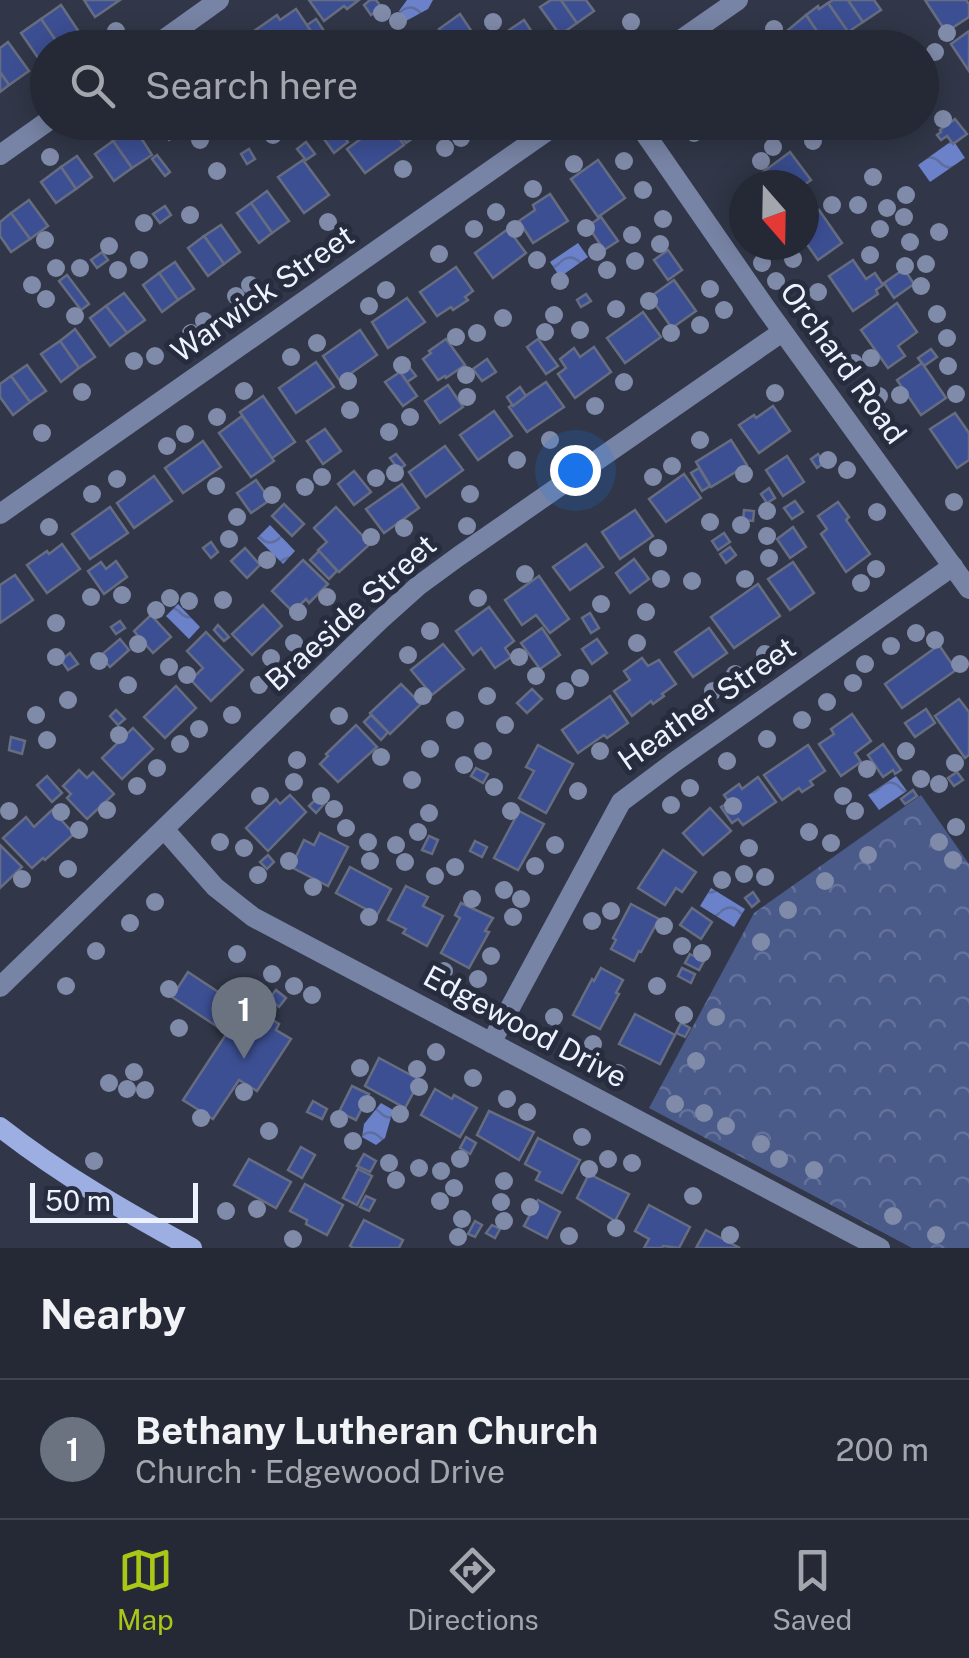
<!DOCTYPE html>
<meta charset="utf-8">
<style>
body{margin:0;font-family:"Public Sans",sans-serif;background:#2d313e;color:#f1f3f6}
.compass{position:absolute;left:729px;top:170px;width:90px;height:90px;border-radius:50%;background:#252936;box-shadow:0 5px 25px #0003;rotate:160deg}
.scale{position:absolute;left:30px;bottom:25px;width:168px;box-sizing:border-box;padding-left:10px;border:5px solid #eef2fe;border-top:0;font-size:28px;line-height:35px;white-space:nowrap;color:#eef2fe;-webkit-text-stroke:8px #272d3e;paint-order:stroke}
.you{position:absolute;left:575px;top:470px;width:35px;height:35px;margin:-25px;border:8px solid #fff;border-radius:50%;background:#1a73e8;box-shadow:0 0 0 15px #1a73e833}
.badge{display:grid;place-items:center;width:65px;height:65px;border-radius:50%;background:#aac718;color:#fff;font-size:32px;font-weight:700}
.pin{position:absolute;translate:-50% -82px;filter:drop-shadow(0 2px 5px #0008)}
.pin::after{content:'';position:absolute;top:52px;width:35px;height:30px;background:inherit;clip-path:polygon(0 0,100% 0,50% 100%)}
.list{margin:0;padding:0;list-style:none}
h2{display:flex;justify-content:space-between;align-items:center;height:130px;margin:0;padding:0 40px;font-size:42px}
h2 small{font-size:32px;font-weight:400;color:#a3a6ad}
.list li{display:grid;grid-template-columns:65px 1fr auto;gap:30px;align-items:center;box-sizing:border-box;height:140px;padding:0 40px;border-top:2px solid #424551}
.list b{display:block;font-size:38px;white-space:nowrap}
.list p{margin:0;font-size:32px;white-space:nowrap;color:#a3a6ad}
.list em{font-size:32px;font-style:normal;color:#a3a6ad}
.icon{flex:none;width:55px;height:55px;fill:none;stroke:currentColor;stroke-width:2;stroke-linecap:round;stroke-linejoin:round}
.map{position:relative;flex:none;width:969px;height:1248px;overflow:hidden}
.search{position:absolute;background:#252936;box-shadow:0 5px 25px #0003;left:30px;right:30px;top:30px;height:110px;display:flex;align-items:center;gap:25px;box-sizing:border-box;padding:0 35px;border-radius:55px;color:#a3a6ad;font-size:38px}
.sheet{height:270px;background:#252936}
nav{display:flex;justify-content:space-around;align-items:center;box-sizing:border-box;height:140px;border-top:2px solid #424551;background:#252936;font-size:28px;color:#a3a6ad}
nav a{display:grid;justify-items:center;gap:5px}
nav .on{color:#aac718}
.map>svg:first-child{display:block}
.park{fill:url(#park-crowns)}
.water{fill:url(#water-waves)}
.building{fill:#3c4f93;stroke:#666d81;stroke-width:2.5}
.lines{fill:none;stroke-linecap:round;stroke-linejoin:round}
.street{stroke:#7884a5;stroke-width:20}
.secondary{stroke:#9daee3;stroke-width:20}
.tree{fill:#808ba9}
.labels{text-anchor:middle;stroke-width:10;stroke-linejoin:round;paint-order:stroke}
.street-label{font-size:30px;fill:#eef2fe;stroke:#272d3e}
</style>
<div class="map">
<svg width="969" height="1248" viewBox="0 0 969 1248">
<defs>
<pattern id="park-crowns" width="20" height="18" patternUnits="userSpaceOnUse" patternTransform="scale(2.5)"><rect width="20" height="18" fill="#4a5a89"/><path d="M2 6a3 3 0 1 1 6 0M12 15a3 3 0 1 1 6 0" fill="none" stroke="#64729b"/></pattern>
<pattern id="water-waves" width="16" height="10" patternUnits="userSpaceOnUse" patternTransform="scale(2.5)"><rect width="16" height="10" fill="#6b82cb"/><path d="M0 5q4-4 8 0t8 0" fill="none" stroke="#5e6e9f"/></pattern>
</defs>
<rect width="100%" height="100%" fill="#313748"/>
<polygon class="park" points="921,795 969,864 969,1248 912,1248 649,1108 754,913"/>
<g class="water">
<polygon points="407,0 433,0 428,9 406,21 399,11"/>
<polygon points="953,140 965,158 930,182 918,165"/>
<polygon points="578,243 588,257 560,277 550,262"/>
<polygon points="270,525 295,551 283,564 257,538"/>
<polygon points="178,604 200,627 189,639 166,616"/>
<polygon points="896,776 907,791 879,810 868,795"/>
<polygon points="711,888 745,909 734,927 700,906"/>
<polygon points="381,1103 393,1110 385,1138 376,1145 362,1137 364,1124"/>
</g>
<g class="building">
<polygon points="84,0 120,0 95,17"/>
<polygon points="309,0 359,0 347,9 344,6 324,21"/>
<polygon points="370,0 376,0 382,8 371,15 364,5"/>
<polygon points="551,0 561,0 577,23 560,35 540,7"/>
<polygon points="561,0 586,0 594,11 577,23"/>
<polygon points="833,0 848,0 863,22 848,32 828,3"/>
<polygon points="848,0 874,0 881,10 863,22"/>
<polygon points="925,0 966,0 969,4 969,17 946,32"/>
<polygon points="828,3 848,32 827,46 806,15 818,6 819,9"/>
<polygon points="61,5 81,35 63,48 61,48 41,19"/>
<polygon points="296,9 313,34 292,48 266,48 254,31 277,15 280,20"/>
<polygon points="460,14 474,35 456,48 451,48 439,29"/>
<polygon points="806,15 827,46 824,48 799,48 788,30"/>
<polygon points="41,19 61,48 48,48 48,58 41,62 21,33"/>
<polygon points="316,19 324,31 315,37 307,25"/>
<polygon points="524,20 540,44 536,48 489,48 487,45"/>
<polygon points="969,31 969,71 951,44"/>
<polygon points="8,42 29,71 9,85 0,72 0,48"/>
<polygon points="0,72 9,85 0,92"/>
<polygon points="955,119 967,134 953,144 947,136 941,140 937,135 941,132 940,130"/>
<polygon points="156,122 184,122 187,127 169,140"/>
<polygon points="290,122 296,122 301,129 291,135 284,126"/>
<polygon points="332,122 348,142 334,153 319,132"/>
<polygon points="384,122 388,122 404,145 365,173 347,149"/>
<polygon points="392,122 436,122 406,143"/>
<polygon points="708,122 731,122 715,133"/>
<polygon points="134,127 152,155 132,168 113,141"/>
<polygon points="113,141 132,168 114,181 95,154"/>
<polygon points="306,142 315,154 306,160 297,149"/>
<polygon points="249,149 255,159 247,164 241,154"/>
<polygon points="790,152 811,180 804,185 759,185 755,178"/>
<polygon points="157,155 170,172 165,176 152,159"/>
<polygon points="77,156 92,177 76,189 61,167"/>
<polygon points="303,160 329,195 304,213 278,177"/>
<polygon points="598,160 625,198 598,217 571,179"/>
<polygon points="61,167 76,189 56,203 41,182"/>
<polygon points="267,191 289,221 272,233 251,203"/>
<polygon points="550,194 568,221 533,243 519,221 535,210 533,205"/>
<polygon points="29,200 48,226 30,239 11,213"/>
<polygon points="251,203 272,233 259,243 237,213"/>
<polygon points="165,206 171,215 160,223 153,214"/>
<polygon points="819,210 842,243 818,260 804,240 804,220"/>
<polygon points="11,213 30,239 11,252 0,236 0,222"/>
<polygon points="601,217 618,241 604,250 588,226"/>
<polygon points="221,225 240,252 224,264 204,236"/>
<polygon points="508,229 526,253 493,278 475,253"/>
<polygon points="204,236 224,264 208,276 188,248"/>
<polygon points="668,250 682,270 668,280 654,260"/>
<polygon points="102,252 108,260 97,268 91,260"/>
<polygon points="853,260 866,279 875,273 883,285 876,290 878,294 853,311 829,276"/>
<polygon points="175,262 194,289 178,300 159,273"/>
<polygon points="456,267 473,291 465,297 468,300 453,310 451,307 437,316 420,292"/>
<polygon points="904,269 914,284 894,298 884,283"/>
<polygon points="159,273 178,300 162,312 143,285"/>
<polygon points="67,275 89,304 81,310 59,281"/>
<polygon points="674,280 696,311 672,328 650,297"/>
<polygon points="124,293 145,320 127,333 106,306"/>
<polygon points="586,294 591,301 581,307 577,300"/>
<polygon points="407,298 425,322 388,348 372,322"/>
<polygon points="897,303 917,332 898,346 905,356 888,368 861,330"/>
<polygon points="106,306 127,333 110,346 90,318"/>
<polygon points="643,312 661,337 625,363 607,338"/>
<polygon points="75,329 95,357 79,368 60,341"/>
<polygon points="360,330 377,355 340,381 323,356"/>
<polygon points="446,339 465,365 446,378 445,376 438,380 423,359 431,353 429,351"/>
<polygon points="538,339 558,366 546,374 527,347"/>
<polygon points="60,341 79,368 61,382 41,354"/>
<polygon points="594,347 611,372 575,398 558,374 566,368 560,359 574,348 580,357"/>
<polygon points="931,349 937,357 924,366 918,358"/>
<polygon points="487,359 496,372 482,381 473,369"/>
<polygon points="316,362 334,387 296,413 279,388"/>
<polygon points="922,363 946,398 921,415 897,380"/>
<polygon points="27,365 46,391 30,402 11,376"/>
<polygon points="409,367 416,376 407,382 401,373"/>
<polygon points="400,372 417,396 403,406 385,382"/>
<polygon points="11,376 30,402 13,415 0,397 0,384"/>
<polygon points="546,382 564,407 527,432 509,407"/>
<polygon points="448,385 463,407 440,423 425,401"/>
<polygon points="520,387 526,396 513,406 507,397"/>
<polygon points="263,396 295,442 272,458 240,412"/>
<polygon points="773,406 790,431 759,453 739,425 754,415 756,418"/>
<polygon points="494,411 512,436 478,460 460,435"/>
<polygon points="955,413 969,433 969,460 957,468 930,429"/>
<polygon points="242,416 274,461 251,477 219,433"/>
<polygon points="325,429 341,451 323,464 307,441"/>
<polygon points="731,440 747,465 711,487 696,462"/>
<polygon points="203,441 221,467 183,493 165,468"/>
<polygon points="445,446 463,470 426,497 409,472"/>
<polygon points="396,454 405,465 399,470 390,458"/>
<polygon points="818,454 824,463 817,468 811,459"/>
<polygon points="787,456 804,482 783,496 766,470"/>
<polygon points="699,468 710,486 702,491 691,473"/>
<polygon points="354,471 371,492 354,505 338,484"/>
<polygon points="684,474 701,498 666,522 649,499"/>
<polygon points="154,476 172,501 134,528 117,503"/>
<polygon points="256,480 270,500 251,513 237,493"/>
<polygon points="402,484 419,508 384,533 366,509"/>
<polygon points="769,488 775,498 767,503 761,494"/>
<polygon points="795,501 803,512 792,519 784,508"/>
<polygon points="838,502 849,517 846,520 870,554 846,572 821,534 827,529 818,516"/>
<polygon points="284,504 304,524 292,536 272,516"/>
<polygon points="110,507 128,533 90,559 72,534"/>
<polygon points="336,507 370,544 339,572 318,550 327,542 314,528"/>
<polygon points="635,510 653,536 620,559 602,532"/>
<polygon points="744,510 754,511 753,521 743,520"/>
<polygon points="793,527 806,547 790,558 777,539"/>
<polygon points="724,533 730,542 718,550 712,541"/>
<polygon points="211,542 218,552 211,558 203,548"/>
<polygon points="62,544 80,569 47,593 27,565 47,551 49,554"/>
<polygon points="586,544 603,567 570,590 553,567"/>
<polygon points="730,547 736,555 726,563 720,554"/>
<polygon points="245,548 260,565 247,578 231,561"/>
<polygon points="319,551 337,571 329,579 310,560"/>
<polygon points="634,559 649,579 630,593 616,573"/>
<polygon points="303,560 328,584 309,603 306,599 293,612 272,591"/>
<polygon points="116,561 127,577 104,594 88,571 101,562 106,569"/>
<polygon points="793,562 814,593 790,610 768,579"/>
<polygon points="15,575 33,600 0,623 0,585"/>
<polygon points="539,576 569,619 550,633 536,615 522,625 505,600"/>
<polygon points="758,584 780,616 734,648 711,617"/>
<polygon points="263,605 282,626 252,655 232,634"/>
<polygon points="489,607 514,641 505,648 511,657 495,668 481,648 473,655 456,631"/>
<polygon points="590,613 599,628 591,633 582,618"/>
<polygon points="151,615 171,637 153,653 134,631"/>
<polygon points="120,621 125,628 116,634 111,627"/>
<polygon points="218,625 229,637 224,641 214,630"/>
<polygon points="542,628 560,655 540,669 521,643"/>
<polygon points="709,628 727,653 693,677 675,652"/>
<polygon points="206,632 243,670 211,701 191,680 203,668 187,651"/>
<polygon points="120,639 129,650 110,667 100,656"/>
<polygon points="597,639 607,653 592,664 582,649"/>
<polygon points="443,644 464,669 432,695 411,670"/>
<polygon points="939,645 956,670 902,708 885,684"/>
<polygon points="70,653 78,664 68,670 61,660"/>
<polygon points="642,658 648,666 659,660 676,684 662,694 664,696 653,704 651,701 632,716 614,691 630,680 624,671"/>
<polygon points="401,684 421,704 390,734 370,713"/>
<polygon points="176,686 196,708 165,738 144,717"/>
<polygon points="532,689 542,699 527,713 517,703"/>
<polygon points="610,696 628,723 607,738 604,735 578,753 562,730"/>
<polygon points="959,699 969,712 969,755 965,758 935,716"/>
<polygon points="926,709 935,723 915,737 905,723"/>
<polygon points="116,710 125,719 118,725 110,716"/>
<polygon points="852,714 871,741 855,753 861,762 841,776 819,744 834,734 831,729"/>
<polygon points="371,715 388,732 381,740 364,722"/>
<polygon points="356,725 377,747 338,782 320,764 328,756 326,754"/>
<polygon points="133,728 153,749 122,779 102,758"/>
<polygon points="11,737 25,741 22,754 9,750"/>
<polygon points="883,744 901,770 895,774 893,770 883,777 868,755"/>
<polygon points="538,745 573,764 546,813 519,798 534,771 526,767"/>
<polygon points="808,745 825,771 810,781 813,785 802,792 799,788 782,800 764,775"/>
<polygon points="476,768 488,774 483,783 471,776"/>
<polygon points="79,770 87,778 93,772 114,794 87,819 67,798 71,794 63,786"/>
<polygon points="957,772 963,780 954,786 948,778"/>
<polygon points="47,776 62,793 52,802 37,785"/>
<polygon points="758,777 776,802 743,825 738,819 732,823 721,807 729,802 724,795 739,784 742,789"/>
<polygon points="913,790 917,796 905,804 901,799"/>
<polygon points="290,795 306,812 268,851 246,828 276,799 280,804"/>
<polygon points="318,797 324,804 316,813 309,806"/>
<polygon points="710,808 731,831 703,855 683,833"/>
<polygon points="52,810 74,834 45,860 43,858 32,868 3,838 26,817 34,827"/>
<polygon points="519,811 544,824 518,870 494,858"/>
<polygon points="320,833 348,847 328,886 291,867 304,840 314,845"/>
<polygon points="429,836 438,840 432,854 422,850"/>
<polygon points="475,841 487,847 482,857 470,851"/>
<polygon points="0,845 22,867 0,888"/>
<polygon points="663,850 696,872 682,892 676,888 665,905 638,888"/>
<polygon points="268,855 274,862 267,869 260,862"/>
<polygon points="350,867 391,889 377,915 336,893"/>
<polygon points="406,886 428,897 423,906 443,916 427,946 403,933 406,929 388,920"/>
<polygon points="753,892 759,901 752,907 745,898"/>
<polygon points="461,903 493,918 485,931 489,932 469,968 441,953 460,918 455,915"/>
<polygon points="631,904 659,919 641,952 639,951 634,961 611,949 616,940 613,938"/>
<polygon points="692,908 712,922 701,939 680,925"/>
<polygon points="690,954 704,961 699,970 685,963"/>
<polygon points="601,968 623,980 616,993 619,994 600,1029 573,1015 592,979 594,981"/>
<polygon points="682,968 695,974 691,983 678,976"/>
<polygon points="188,972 232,1001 236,996 279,1024 276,1030 291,1039 257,1091 239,1080 213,1119 183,1100 227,1033 172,997"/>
<polygon points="276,990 286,998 279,1007 269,999"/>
<polygon points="635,1014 675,1035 660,1064 619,1044"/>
<polygon points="681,1023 690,1028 685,1037 676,1033"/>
<polygon points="379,1058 420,1080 405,1108 365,1086"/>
<polygon points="352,1086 369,1094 356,1120 339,1112"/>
<polygon points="435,1089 452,1099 454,1095 477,1108 460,1137 421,1115"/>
<polygon points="313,1101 327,1109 322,1119 307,1112"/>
<polygon points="489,1111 534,1132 519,1160 477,1135"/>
<polygon points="466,1137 476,1143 470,1154 460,1148"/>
<polygon points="538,1138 580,1160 562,1193 536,1180 540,1172 525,1164"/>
<polygon points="301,1147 315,1155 302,1178 288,1170"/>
<polygon points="364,1154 376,1161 370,1172 357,1166"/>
<polygon points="249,1159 291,1182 276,1208 234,1185"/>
<polygon points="358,1169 372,1176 357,1205 343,1198"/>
<polygon points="589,1174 629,1194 615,1221 577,1198"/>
<polygon points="305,1184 343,1205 327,1235 306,1224 307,1220 290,1211"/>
<polygon points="366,1196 375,1200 369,1211 360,1207"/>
<polygon points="538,1200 560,1212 547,1238 524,1226"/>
<polygon points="649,1205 690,1227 679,1248 663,1246 662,1248 644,1248 649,1239 635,1231"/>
<polygon points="364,1220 403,1240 399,1248 354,1248 350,1246"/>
<polygon points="475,1221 482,1225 475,1237 468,1234"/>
<polygon points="492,1225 500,1229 495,1238 486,1233"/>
<polygon points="706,1230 740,1248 696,1248"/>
</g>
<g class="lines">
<g class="street">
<polyline points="152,48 219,0"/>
<polyline points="669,48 738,0"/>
<polyline points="637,122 765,307 969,589"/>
<polyline points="0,155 48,121"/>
<polyline points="0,514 560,122"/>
<polyline points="164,829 215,887 253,917 880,1248"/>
<polyline points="0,987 380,620 418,586 459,556 782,332"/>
<polyline points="491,1043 621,802 673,763 953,566"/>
</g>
<path class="secondary" d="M 0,1127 C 60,1174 126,1212 192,1248"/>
</g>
<g class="tree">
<circle cx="382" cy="13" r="9"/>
<circle cx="398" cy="21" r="9"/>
<circle cx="493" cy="22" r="9"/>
<circle cx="631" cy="22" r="9"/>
<circle cx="774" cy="29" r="9"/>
<circle cx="116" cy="31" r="9"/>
<circle cx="947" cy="33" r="9"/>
<circle cx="935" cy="52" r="9"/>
<circle cx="943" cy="119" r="9"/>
<circle cx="694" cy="133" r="9"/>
<circle cx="273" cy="135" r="9"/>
<circle cx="461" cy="138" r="9"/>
<circle cx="200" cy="140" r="9"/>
<circle cx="813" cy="141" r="9"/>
<circle cx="773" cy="147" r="9"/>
<circle cx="445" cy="148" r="9"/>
<circle cx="50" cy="157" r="9"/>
<circle cx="624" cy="161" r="9"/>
<circle cx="761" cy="161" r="9"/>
<circle cx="574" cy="164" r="9"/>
<circle cx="403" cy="169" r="9"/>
<circle cx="217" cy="171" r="9"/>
<circle cx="873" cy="177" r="9"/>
<circle cx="533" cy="189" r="9"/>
<circle cx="643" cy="190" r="9"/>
<circle cx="906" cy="195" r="9"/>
<circle cx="832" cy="205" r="9"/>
<circle cx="858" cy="205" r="9"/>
<circle cx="887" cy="208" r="9"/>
<circle cx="496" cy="212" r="9"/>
<circle cx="190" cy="215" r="9"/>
<circle cx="904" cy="217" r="9"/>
<circle cx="663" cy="219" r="9"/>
<circle cx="328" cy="222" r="9"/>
<circle cx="144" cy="223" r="9"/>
<circle cx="586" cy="228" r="9"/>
<circle cx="474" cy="229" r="9"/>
<circle cx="515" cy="229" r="9"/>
<circle cx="880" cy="229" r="9"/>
<circle cx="939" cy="232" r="9"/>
<circle cx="632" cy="235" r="9"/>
<circle cx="45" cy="240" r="9"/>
<circle cx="910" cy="242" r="9"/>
<circle cx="660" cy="244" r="9"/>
<circle cx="109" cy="246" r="9"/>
<circle cx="597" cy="252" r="9"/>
<circle cx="439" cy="254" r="9"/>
<circle cx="870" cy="255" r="9"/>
<circle cx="793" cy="259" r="9"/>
<circle cx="139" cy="260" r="9"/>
<circle cx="537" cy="260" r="9"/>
<circle cx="635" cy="261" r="9"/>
<circle cx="762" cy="263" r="9"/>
<circle cx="926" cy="264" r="9"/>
<circle cx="905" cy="266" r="9"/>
<circle cx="56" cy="268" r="9"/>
<circle cx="80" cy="268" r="9"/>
<circle cx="118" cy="270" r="9"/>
<circle cx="607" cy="270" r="9"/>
<circle cx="560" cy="281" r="9"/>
<circle cx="776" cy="281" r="9"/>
<circle cx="32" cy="285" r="9"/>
<circle cx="250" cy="285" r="9"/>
<circle cx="921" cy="286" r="9"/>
<circle cx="710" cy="289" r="9"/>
<circle cx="386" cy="290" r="9"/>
<circle cx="818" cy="292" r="9"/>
<circle cx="236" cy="296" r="9"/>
<circle cx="46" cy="299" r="9"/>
<circle cx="649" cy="301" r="9"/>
<circle cx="369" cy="306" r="9"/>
<circle cx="616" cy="309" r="9"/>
<circle cx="724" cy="310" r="9"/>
<circle cx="937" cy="314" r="9"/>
<circle cx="554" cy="315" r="9"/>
<circle cx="75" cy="316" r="9"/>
<circle cx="503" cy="318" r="9"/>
<circle cx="204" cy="321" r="9"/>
<circle cx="700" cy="325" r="9"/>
<circle cx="580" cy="330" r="9"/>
<circle cx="545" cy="332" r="9"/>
<circle cx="191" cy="333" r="9"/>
<circle cx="477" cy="333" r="9"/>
<circle cx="671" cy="333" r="9"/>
<circle cx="456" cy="337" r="9"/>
<circle cx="947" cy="338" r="9"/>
<circle cx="317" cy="343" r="9"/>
<circle cx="155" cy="356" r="9"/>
<circle cx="291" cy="357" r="9"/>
<circle cx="871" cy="358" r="9"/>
<circle cx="134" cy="361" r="9"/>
<circle cx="854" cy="363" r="9"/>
<circle cx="402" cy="365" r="9"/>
<circle cx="948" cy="366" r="9"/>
<circle cx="466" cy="375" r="9"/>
<circle cx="348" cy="381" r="9"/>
<circle cx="624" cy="382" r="9"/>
<circle cx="244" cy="391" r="9"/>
<circle cx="82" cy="392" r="9"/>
<circle cx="775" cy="393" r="9"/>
<circle cx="956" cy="394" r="9"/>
<circle cx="900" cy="395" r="9"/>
<circle cx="879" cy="396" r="9"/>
<circle cx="467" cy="397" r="9"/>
<circle cx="595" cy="406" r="9"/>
<circle cx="350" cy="410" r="9"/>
<circle cx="217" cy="417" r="9"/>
<circle cx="410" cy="417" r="9"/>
<circle cx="389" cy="432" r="9"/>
<circle cx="42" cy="433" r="9"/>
<circle cx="185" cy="434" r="9"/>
<circle cx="550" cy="440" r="9"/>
<circle cx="700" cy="440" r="9"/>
<circle cx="167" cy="446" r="9"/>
<circle cx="517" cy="460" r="9"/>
<circle cx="828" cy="460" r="9"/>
<circle cx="672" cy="466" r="9"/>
<circle cx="847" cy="470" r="9"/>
<circle cx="395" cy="473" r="9"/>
<circle cx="744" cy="474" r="9"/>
<circle cx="322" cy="477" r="9"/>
<circle cx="653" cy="477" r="9"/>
<circle cx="376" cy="478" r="9"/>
<circle cx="117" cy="479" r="9"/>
<circle cx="216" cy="486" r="9"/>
<circle cx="305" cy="487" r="9"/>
<circle cx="92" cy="494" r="9"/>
<circle cx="470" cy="494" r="9"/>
<circle cx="272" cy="495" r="9"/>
<circle cx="954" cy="502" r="9"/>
<circle cx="767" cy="511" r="9"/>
<circle cx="877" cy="512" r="9"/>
<circle cx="237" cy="517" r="9"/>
<circle cx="710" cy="522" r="9"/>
<circle cx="741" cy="525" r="9"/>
<circle cx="467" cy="526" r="9"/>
<circle cx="49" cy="527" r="9"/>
<circle cx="404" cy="528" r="9"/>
<circle cx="767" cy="536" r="9"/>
<circle cx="371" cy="537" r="9"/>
<circle cx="229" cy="539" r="9"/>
<circle cx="658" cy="548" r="9"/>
<circle cx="769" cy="558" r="9"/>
<circle cx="267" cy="560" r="9"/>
<circle cx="876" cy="569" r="9"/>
<circle cx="525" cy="574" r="9"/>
<circle cx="661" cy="579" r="9"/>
<circle cx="745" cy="579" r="9"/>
<circle cx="692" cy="581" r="9"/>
<circle cx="861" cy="583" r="9"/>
<circle cx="122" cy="595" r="9"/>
<circle cx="91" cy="597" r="9"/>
<circle cx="327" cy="597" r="9"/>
<circle cx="170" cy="598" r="9"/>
<circle cx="478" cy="598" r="9"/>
<circle cx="223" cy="600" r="9"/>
<circle cx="189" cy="601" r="9"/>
<circle cx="601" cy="604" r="9"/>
<circle cx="156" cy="610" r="9"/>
<circle cx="298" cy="612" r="9"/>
<circle cx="646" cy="612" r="9"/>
<circle cx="56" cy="623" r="9"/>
<circle cx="430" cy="631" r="9"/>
<circle cx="916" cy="633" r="9"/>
<circle cx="935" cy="640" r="9"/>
<circle cx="294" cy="643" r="9"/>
<circle cx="637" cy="643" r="9"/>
<circle cx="138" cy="644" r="9"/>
<circle cx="891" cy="646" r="9"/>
<circle cx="765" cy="654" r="9"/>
<circle cx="408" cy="655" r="9"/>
<circle cx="56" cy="657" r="9"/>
<circle cx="519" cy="657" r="9"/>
<circle cx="271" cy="658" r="9"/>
<circle cx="99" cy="661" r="9"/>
<circle cx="865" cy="664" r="9"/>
<circle cx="960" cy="664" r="9"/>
<circle cx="169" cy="667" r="9"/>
<circle cx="735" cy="674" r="9"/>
<circle cx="187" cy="675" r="9"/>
<circle cx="536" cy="676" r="9"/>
<circle cx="580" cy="678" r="9"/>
<circle cx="853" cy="683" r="9"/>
<circle cx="128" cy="685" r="9"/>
<circle cx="259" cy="685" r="9"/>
<circle cx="565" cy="691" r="9"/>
<circle cx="713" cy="691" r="9"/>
<circle cx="423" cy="696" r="9"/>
<circle cx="487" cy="696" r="9"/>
<circle cx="68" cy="700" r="9"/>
<circle cx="827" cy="702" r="9"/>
<circle cx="36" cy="715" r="9"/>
<circle cx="232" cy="715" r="9"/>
<circle cx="339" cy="716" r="9"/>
<circle cx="455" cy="720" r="9"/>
<circle cx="802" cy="720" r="9"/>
<circle cx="505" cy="725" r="9"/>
<circle cx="199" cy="729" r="9"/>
<circle cx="119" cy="735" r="9"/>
<circle cx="767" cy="739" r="9"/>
<circle cx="47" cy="740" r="9"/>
<circle cx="180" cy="744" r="9"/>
<circle cx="430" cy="749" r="9"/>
<circle cx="483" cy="751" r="9"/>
<circle cx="600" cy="751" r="9"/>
<circle cx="906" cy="751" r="9"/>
<circle cx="381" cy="757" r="9"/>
<circle cx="297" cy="760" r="9"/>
<circle cx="727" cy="761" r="9"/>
<circle cx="955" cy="763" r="9"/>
<circle cx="464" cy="765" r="9"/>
<circle cx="157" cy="768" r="9"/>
<circle cx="867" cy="769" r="9"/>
<circle cx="921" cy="779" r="9"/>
<circle cx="412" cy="780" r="9"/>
<circle cx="294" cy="782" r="9"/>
<circle cx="939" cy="784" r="9"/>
<circle cx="137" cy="786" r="9"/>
<circle cx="494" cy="787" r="9"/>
<circle cx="690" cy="788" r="9"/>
<circle cx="578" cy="791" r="9"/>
<circle cx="260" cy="796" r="9"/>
<circle cx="321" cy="796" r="9"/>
<circle cx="843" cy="796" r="9"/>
<circle cx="671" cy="805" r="9"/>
<circle cx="733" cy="806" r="9"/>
<circle cx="334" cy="809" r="9"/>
<circle cx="107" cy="810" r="9"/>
<circle cx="9" cy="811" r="9"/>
<circle cx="511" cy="811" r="9"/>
<circle cx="855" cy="811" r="9"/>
<circle cx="61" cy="812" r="9"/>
<circle cx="429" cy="813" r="9"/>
<circle cx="956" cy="827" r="9"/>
<circle cx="346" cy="828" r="9"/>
<circle cx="79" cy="830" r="9"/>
<circle cx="418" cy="832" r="9"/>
<circle cx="809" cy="832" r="9"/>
<circle cx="220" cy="842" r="9"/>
<circle cx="368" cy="842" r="9"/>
<circle cx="939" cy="842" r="9"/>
<circle cx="831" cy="843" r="9"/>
<circle cx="396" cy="845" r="9"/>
<circle cx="555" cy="845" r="9"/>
<circle cx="244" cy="848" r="9"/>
<circle cx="749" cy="848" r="9"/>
<circle cx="868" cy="855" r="9"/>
<circle cx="953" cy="860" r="9"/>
<circle cx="289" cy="861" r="9"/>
<circle cx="370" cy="861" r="9"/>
<circle cx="405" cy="862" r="9"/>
<circle cx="535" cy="866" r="9"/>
<circle cx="455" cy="867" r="9"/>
<circle cx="68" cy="869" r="9"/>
<circle cx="744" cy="874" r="9"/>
<circle cx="258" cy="875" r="9"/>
<circle cx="435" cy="876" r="9"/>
<circle cx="765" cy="877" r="9"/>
<circle cx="22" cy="879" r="9"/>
<circle cx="722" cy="880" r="9"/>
<circle cx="825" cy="881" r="9"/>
<circle cx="313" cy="887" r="9"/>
<circle cx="504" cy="890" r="9"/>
<circle cx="472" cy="899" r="9"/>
<circle cx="521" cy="899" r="9"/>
<circle cx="155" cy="902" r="9"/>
<circle cx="788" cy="910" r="9"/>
<circle cx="611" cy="911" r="9"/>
<circle cx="369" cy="917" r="9"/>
<circle cx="513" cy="917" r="9"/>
<circle cx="592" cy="921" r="9"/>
<circle cx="130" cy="923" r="9"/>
<circle cx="664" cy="926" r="9"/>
<circle cx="761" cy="942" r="9"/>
<circle cx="682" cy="946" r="9"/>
<circle cx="96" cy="951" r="9"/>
<circle cx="702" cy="953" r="9"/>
<circle cx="237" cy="954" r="9"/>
<circle cx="491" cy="956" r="9"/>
<circle cx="444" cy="971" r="9"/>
<circle cx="272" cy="974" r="9"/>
<circle cx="478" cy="979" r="9"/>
<circle cx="66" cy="986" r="9"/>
<circle cx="294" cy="986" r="9"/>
<circle cx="657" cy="986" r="9"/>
<circle cx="169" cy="989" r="9"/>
<circle cx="312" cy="995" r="9"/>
<circle cx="684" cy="1015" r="9"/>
<circle cx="554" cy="1017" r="9"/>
<circle cx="716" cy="1017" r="9"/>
<circle cx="179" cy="1028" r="9"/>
<circle cx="593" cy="1044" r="9"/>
<circle cx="436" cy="1052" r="9"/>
<circle cx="696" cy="1061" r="9"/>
<circle cx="360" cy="1068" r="9"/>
<circle cx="417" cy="1069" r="9"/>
<circle cx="134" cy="1072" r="9"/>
<circle cx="618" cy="1073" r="9"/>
<circle cx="473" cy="1078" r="9"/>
<circle cx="109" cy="1083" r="9"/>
<circle cx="419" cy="1087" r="9"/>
<circle cx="127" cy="1089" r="9"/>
<circle cx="145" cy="1090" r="9"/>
<circle cx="244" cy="1092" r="9"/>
<circle cx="507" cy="1099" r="9"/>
<circle cx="367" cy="1104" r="9"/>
<circle cx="675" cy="1104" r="9"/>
<circle cx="527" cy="1112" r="9"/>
<circle cx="704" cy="1113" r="9"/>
<circle cx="400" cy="1114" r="9"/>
<circle cx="201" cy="1118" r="9"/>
<circle cx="339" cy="1119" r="9"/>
<circle cx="726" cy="1126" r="9"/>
<circle cx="269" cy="1131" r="9"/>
<circle cx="582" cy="1137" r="9"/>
<circle cx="353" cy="1141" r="9"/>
<circle cx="761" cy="1144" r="9"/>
<circle cx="460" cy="1159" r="9"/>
<circle cx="608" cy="1159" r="9"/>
<circle cx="779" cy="1159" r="9"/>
<circle cx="94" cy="1161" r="9"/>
<circle cx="389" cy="1163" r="9"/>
<circle cx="632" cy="1163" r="9"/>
<circle cx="419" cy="1168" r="9"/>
<circle cx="589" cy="1169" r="9"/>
<circle cx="814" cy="1170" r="9"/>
<circle cx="441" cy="1171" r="9"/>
<circle cx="396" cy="1180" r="9"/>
<circle cx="504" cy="1181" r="9"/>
<circle cx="454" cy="1188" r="9"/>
<circle cx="693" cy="1196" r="9"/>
<circle cx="440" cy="1201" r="9"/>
<circle cx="501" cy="1202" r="9"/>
<circle cx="530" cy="1207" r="9"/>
<circle cx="257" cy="1209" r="9"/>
<circle cx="226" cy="1211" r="9"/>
<circle cx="893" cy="1216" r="9"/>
<circle cx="462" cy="1219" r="9"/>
<circle cx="504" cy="1221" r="9"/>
<circle cx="616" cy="1228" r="9"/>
<circle cx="730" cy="1235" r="9"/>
<circle cx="936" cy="1235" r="9"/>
<circle cx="569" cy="1236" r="9"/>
<circle cx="458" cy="1237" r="9"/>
<circle cx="293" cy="1239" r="9"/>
</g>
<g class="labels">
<g class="street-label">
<text transform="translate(263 294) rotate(-35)" y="10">Warwick Street</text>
<text transform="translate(843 363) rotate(54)" y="10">Orchard Road</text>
<text transform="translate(351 613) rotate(-42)" y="10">Braeside Street</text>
<text transform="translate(707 704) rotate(-35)" y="10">Heather Street</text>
<text transform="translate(525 1027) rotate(28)" y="10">Edgewood Drive</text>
</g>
</g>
</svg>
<svg class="compass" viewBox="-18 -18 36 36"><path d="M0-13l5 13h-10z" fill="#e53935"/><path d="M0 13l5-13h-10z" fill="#a3a6ad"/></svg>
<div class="scale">50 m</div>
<div class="you"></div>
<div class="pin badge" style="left:244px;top:1059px;background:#6b7280">1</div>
<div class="search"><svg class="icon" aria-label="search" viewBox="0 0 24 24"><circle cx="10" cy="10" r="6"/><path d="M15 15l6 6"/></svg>Search here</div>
</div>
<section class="sheet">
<h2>Nearby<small></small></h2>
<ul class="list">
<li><span class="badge" style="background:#6b7280">1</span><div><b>Bethany Lutheran Church</b><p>Church · Edgewood Drive</p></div><em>200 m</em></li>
</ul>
</section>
<nav>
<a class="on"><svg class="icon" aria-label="map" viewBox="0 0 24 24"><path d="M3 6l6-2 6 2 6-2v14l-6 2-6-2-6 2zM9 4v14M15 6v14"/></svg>Map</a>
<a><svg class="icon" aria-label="directions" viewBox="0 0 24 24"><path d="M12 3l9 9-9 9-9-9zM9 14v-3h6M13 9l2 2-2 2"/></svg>Directions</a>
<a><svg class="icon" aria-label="saved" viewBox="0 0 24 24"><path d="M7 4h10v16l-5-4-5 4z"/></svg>Saved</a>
</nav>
